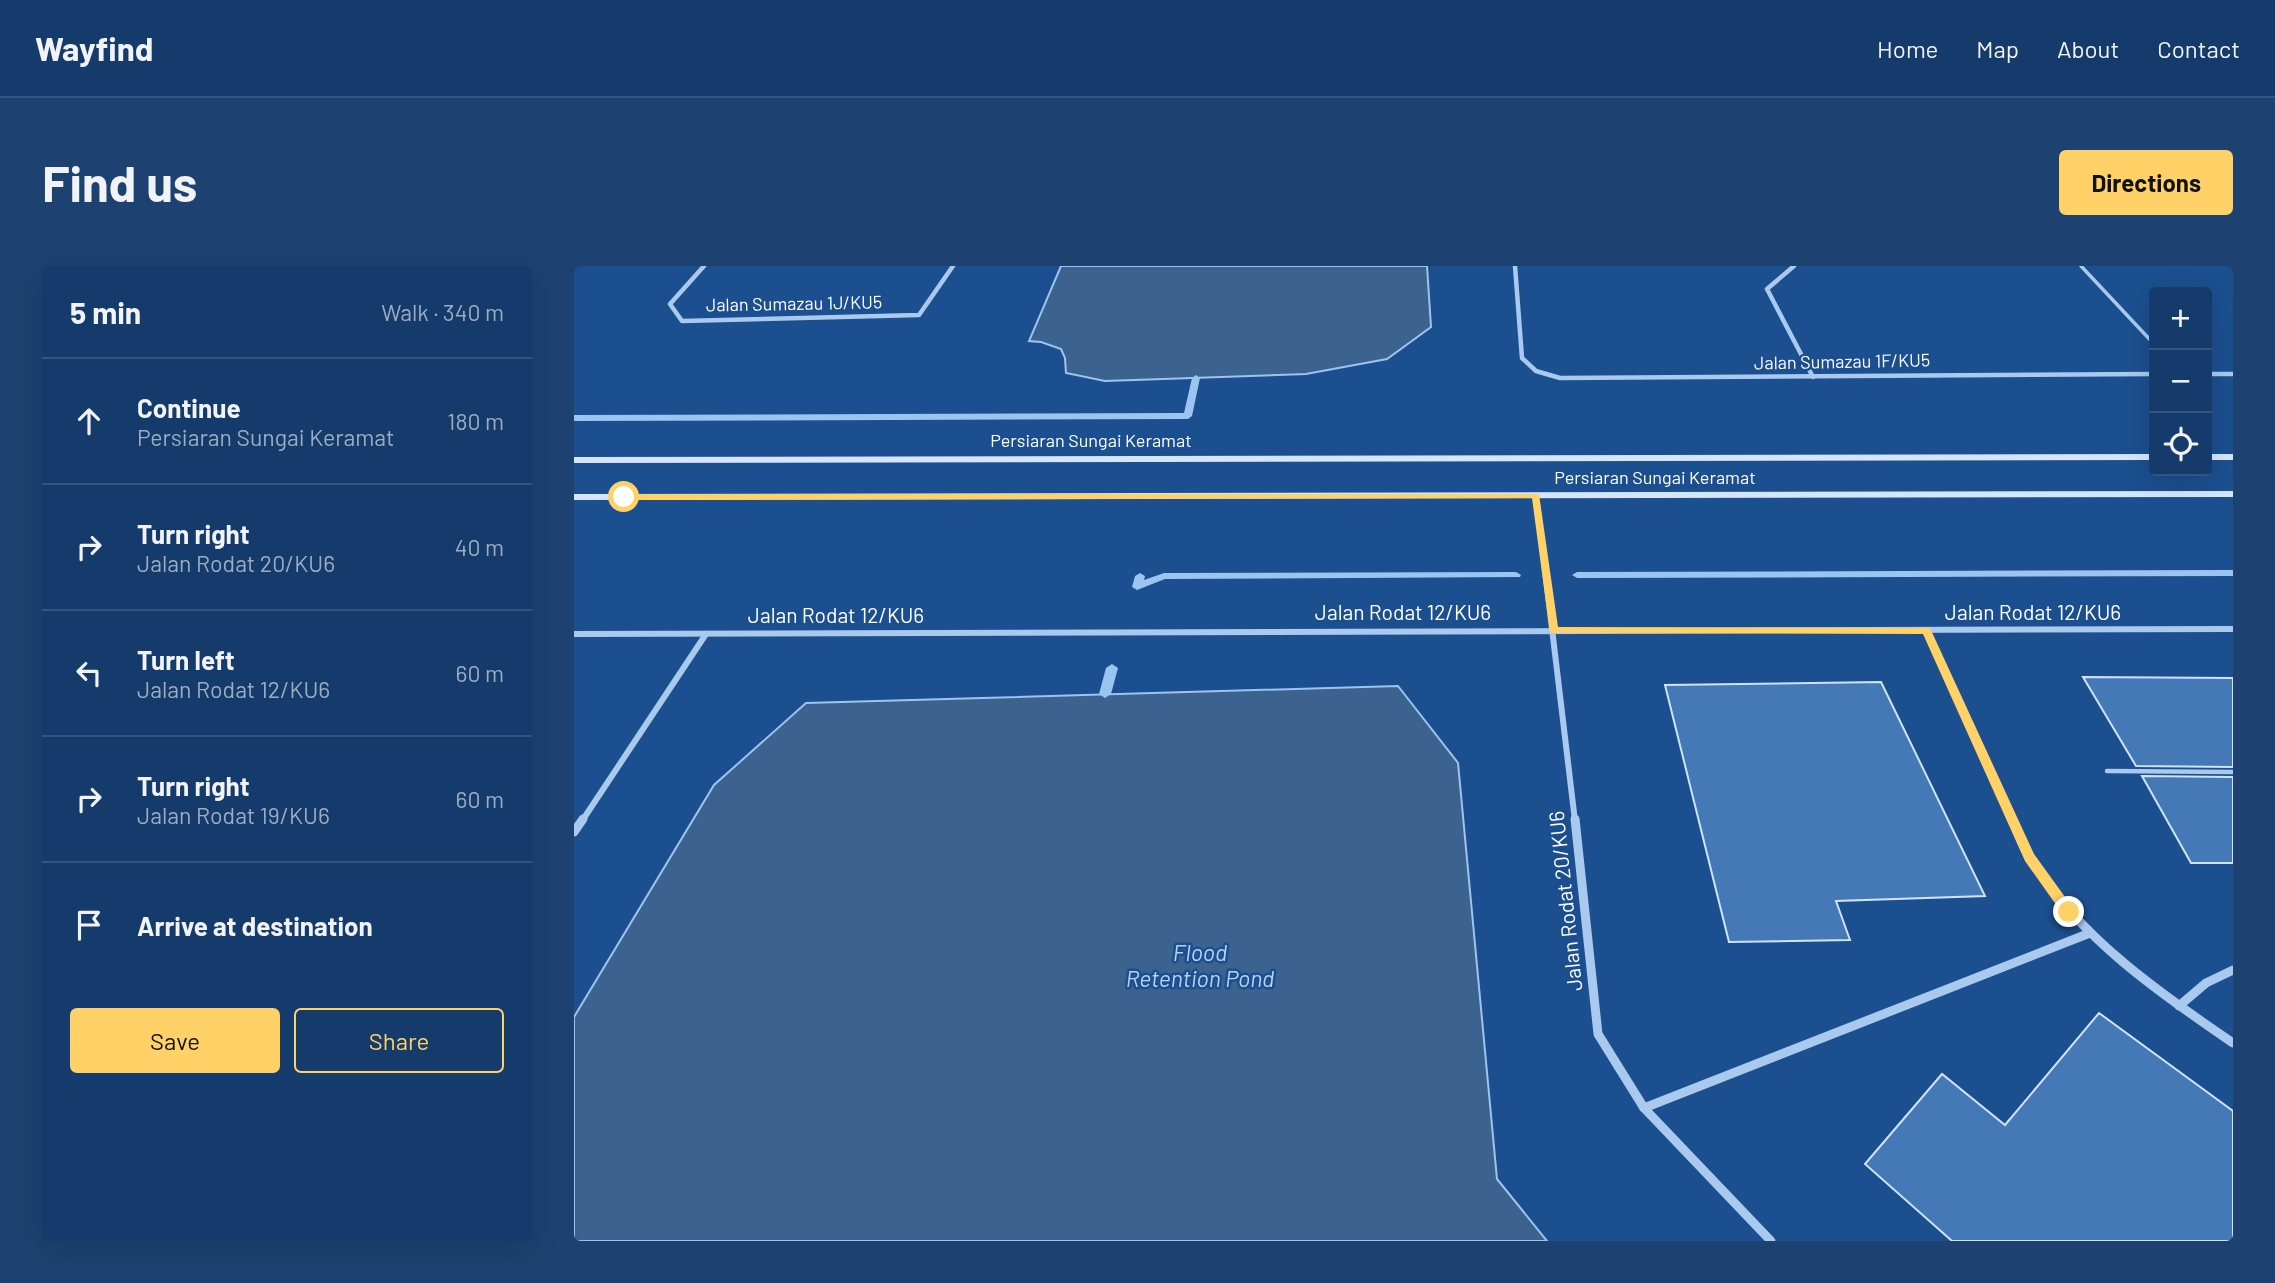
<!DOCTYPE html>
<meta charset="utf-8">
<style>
body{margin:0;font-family:Barlow,sans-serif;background:#1d4271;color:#f1f3f6}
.controls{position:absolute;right:21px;top:21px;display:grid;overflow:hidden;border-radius:7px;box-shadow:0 7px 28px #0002}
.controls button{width:63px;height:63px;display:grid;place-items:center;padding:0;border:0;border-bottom:2px solid #33557e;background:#143b6b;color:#f1f3f6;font:35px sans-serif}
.stop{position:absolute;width:21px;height:21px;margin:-16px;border:5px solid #ffd166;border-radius:50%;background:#fff}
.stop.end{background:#ffd166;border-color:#fff;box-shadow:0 2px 7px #0008}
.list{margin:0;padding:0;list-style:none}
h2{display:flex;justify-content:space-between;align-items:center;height:91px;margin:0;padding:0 28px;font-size:30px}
h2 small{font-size:23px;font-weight:400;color:#9dadc1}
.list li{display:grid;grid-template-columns:46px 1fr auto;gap:21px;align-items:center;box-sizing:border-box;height:126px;padding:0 28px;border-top:2px solid #33557e}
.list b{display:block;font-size:26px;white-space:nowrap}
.list p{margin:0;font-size:23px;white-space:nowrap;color:#9dadc1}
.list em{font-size:23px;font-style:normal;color:#9dadc1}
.actions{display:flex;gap:14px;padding:21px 28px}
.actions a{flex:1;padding:16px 0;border:2px solid #ffd166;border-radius:7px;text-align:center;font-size:24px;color:#ffd166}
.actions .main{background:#ffd166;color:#111}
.icon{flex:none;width:38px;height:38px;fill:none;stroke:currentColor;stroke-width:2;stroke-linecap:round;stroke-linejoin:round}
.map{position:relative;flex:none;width:1659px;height:975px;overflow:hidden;border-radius:7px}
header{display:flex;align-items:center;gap:42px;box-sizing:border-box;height:98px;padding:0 35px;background:#143b6b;border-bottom:2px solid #33557e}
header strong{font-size:33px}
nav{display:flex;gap:38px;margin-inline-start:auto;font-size:24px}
.intro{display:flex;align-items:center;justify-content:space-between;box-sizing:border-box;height:168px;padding:0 42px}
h1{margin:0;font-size:49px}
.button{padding:18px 32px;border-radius:7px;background:#ffd166;color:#111;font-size:24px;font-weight:700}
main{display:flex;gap:42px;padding:0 42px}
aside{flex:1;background:#143b6b;border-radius:7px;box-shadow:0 7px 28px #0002}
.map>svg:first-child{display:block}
.water{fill:#3c6290;stroke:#9cc4f0;stroke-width:2}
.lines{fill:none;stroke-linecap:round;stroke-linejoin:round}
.stream{fill:#9cc4f0;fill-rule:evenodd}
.building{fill:#4478b7;stroke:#cfe3fa;stroke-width:2}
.lane-far1{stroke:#a9c9ee;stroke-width:3.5}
.lane{stroke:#a9c9ee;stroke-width:4.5}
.street-far2{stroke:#a9c9ee;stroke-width:4.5}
.street-far1{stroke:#a9c9ee;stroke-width:6}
.street{stroke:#a9c9ee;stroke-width:9}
.secondary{fill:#d6e6fa;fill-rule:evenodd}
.route{fill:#ffd166}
.labels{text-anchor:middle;stroke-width:5;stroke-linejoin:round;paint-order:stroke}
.far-street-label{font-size:18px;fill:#fff;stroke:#1b4f8f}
.street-label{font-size:21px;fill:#fff;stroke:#1b4f8f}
.water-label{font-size:23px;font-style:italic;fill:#b5d3f5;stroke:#1b4f8f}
</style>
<header>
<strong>Wayfind</strong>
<nav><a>Home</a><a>Map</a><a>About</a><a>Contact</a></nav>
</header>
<div class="intro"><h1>Find us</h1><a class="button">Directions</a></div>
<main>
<aside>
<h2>5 min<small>Walk · 340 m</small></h2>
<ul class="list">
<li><svg class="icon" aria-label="ahead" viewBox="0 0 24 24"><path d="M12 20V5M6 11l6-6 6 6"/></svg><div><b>Continue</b><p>Persiaran Sungai Keramat</p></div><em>180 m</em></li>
<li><svg class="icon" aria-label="right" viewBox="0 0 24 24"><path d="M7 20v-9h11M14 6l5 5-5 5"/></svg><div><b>Turn right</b><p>Jalan Rodat 20/KU6</p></div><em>40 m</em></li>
<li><svg class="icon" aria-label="left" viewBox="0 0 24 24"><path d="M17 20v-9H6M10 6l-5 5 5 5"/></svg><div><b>Turn left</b><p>Jalan Rodat 12/KU6</p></div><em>60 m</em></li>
<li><svg class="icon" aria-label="right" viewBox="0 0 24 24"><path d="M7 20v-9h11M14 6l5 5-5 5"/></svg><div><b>Turn right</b><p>Jalan Rodat 19/KU6</p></div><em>60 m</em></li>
<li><svg class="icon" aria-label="arrive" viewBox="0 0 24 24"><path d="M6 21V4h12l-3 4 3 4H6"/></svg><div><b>Arrive at destination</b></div></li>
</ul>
<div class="actions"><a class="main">Save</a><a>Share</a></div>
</aside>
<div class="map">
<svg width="1659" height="975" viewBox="0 0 1659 975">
<rect width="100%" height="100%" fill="#1b4f8f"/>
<g class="water">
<polygon points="487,0 853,0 857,61 813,93 732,108 531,115 492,107 491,92 487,83 467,76 455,75"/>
<polygon points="824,420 884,497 923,913 973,975 0,975 0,751 140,519 232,437"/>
</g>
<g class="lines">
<g class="stream">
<polygon points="622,109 626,112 618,150 614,153 0,155 0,149 610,147 618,112"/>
<polygon points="1659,304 1659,310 1003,312 998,309 1003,306"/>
<polygon points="942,306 947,309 946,311 591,313 563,324 558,321 561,310 566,307 571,310 570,314 590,307"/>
<polygon points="538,398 544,402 537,428 531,432 525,428 532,402"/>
</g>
</g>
<g class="building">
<polygon points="1509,411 1659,412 1659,501 1562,500"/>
<polygon points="1307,416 1411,630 1262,635 1276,674 1155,676 1091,419"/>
<polygon points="1568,510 1659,511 1659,597 1617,597"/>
<polygon points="1525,747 1659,845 1659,975 1378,975 1291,898 1368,808 1431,859"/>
</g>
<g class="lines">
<polyline class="lane-far1" points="1507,0 1580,78"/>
<polyline class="lane" points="1533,505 1659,506"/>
<g class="street-far2">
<polyline points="130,0 96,38 108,55 345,49 379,0"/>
<polyline points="941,0 948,92 962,105 986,112 1580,108"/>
<polyline points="1220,0 1193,23 1239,111"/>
<polyline points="1633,108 1659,108"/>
<polyline points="962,229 963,238"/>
</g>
<g class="street-far1">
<polyline points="963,237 1001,555"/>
<polyline points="1353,364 1439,555"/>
<polyline points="0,368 1659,363"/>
<polyline points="8,555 132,368"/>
</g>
<g class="street">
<polyline points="1001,553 1024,768 1070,842 1197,975"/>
<path d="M 1438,553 C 1444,566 1448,580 1456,592 C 1505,671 1584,726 1659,777"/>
<polyline points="0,566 9,553"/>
<polyline points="1605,740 1632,717 1659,704"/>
<polyline points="1070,842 1516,667"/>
</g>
<g class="secondary">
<polygon points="1580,188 1580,194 0,197 0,191"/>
<rect x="1633" y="188" width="26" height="6"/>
<polygon points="1659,225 1659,231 0,234 0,228"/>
</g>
</g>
<polygon class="route" points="965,228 984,361 1356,362 1460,588 1499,642 1499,650 1490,650 1451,595 1349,368 976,367 958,232 50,234 45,231 50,228"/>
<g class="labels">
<g class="far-street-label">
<text transform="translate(220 38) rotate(-1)" y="6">Jalan Sumazau 1J/KU5</text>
<text transform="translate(1268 96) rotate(-1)" y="6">Jalan Sumazau 1F/KU5</text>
<text x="517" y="181">Persiaran Sungai Keramat</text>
<text x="1081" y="218">Persiaran Sungai Keramat</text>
</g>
<g class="street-label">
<text x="829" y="354">Jalan Rodat 12/KU6</text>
<text x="1459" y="354">Jalan Rodat 12/KU6</text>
<text x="262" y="357">Jalan Rodat 12/KU6</text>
<text transform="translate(992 635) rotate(-96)" y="7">Jalan Rodat 20/KU6</text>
</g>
<g class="water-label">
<text x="626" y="695">Flood<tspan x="626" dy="26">Retention Pond</tspan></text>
</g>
</g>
</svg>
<div class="controls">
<button>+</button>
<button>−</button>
<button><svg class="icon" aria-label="locate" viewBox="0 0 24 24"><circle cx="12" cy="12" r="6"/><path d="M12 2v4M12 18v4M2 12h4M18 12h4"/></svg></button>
</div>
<div class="stop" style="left:50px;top:231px"></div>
<div class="stop end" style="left:1495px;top:646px"></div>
</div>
</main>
